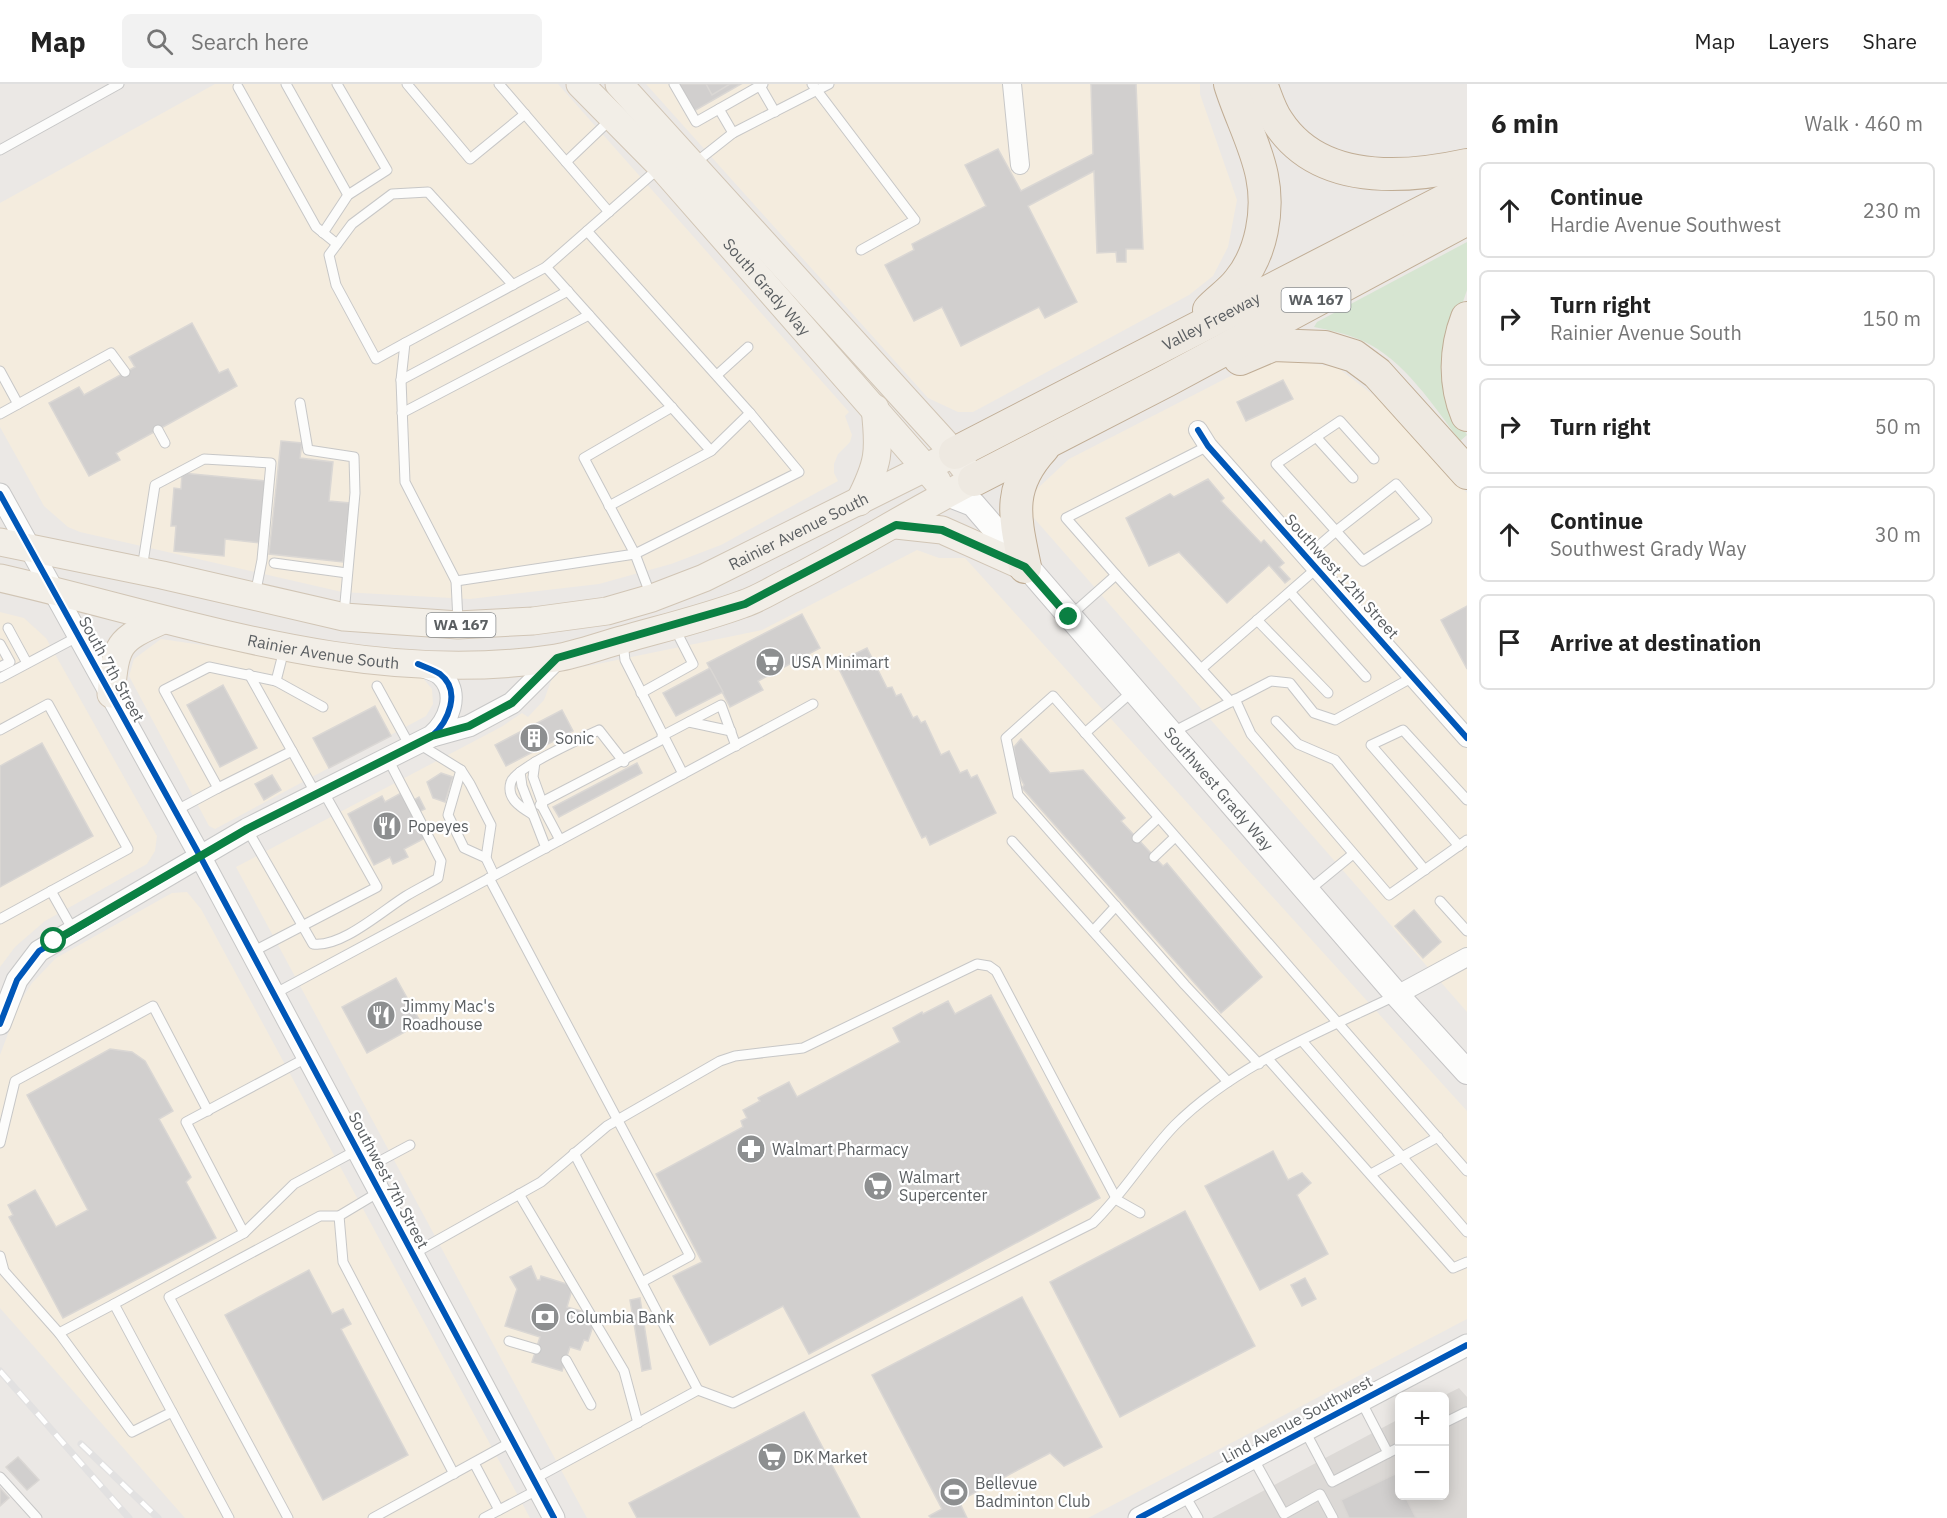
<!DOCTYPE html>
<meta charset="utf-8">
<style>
body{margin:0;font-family:"IBM Plex Sans",sans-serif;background:#f2f2f2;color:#222}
.controls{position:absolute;right:18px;bottom:18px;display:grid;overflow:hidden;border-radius:9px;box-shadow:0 3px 15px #0003}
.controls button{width:54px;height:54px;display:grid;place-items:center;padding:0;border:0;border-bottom:2px solid #e0e0e0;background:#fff;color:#222;font:30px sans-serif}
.stop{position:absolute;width:18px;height:18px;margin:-14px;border:4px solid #0b8043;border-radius:50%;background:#fff}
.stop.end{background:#0b8043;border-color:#fff;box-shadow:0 2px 6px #0008}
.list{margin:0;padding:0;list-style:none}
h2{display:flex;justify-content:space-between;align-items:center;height:78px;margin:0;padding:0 24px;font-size:26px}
h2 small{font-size:20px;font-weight:400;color:#767676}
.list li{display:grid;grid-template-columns:39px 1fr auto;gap:18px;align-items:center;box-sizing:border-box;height:96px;margin:0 12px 12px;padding:0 12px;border:2px solid #e0e0e0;border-radius:9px}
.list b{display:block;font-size:22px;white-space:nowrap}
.list p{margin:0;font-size:20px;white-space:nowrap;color:#767676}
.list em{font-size:20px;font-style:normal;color:#767676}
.icon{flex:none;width:33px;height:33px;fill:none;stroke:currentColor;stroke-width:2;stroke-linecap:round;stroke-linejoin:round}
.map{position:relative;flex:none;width:1467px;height:1434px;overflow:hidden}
header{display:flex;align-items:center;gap:36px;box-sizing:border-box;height:84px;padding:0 30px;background:#fff;border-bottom:2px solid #e0e0e0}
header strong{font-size:28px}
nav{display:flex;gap:33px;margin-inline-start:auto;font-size:21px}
.search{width:420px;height:54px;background:#f2f2f2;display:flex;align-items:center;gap:15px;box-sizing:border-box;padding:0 21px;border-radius:9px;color:#767676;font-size:22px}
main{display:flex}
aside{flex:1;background:#fff}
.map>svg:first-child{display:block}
.commercial{fill:#f4ecde}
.industrial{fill:#dcd9d6}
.green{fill:#d6e5d1}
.building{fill:#d1cfce;stroke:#dad7d4;stroke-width:1.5}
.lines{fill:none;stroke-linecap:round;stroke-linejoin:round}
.service-casing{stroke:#c7c7c7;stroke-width:11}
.minor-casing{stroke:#c7c7c7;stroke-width:20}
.tertiary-casing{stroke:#c7c7c7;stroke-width:23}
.secondary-casing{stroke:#c6c5c6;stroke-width:26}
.primary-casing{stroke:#d1c5b5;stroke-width:29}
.motorway-casing{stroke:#c0ad95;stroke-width:34}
.service{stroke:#fcfcfb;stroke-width:9}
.minor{stroke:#fcfcfb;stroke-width:18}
.tertiary{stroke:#fcfcfb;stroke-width:21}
.secondary{stroke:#fcfcfb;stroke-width:24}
.primary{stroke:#f2eee7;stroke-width:27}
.motorway{stroke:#eee9e1;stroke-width:32}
.rail-casing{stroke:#e2e1e1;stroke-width:7}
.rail{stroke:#fff;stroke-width:4.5;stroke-dasharray:14;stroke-linecap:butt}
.cycleway-casing{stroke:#fff;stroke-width:10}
.cycleway{stroke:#0057b8;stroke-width:6}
.route{stroke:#0b8043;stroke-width:8}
.labels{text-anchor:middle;stroke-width:4.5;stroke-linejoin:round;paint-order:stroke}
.shield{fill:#fff;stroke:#8c8f91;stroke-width:1.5}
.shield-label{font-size:15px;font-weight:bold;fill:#5b5f62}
.street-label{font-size:16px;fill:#5b5f62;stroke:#fff}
.poi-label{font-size:16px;fill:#5b5f62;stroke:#fff;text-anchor:start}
</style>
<header>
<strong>Map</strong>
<div class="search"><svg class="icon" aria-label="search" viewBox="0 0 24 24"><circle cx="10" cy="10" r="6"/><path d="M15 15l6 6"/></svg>Search here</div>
<nav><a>Map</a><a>Layers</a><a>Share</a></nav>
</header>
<main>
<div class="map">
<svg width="1467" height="1434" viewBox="0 0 1467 1434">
<rect width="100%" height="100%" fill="#ebe8e5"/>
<g class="commercial">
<polygon points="215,0 558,0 849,328 845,332 852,351 850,358 838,370 834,380 834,389 838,397 721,461 671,480 599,500 470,515 342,508 80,448 68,443 44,422 0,343 0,119"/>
<polygon points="646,0 1200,0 1200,10 1237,116 1228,163 1213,192 1189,211 973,328 958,328 928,314"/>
<polygon points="1294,276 1338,284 1380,316 1467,409 1467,928 1033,433 1032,421 1037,405 1069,375 1252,281"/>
<polygon points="917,466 939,474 965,474 1467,1027 1467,1235 1088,1434 587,1434 236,783 501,643 522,629 528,633 544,616 554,589 762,546"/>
<polygon points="0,528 24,534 46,554 157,752 155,767 147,780 45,837 15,863 0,883"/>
<polygon points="161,555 422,593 432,605 433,620 426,632 215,745 209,742 129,592 134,575"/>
<polygon points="187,808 201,825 530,1434 185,1434 0,1224 0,971 20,918 32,899 56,874 172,809"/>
</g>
<polygon class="industrial" points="1459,1304 1467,1313 1467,1434 1212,1434 1399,1335 1400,1412 1444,1412 1443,1312"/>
<path class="green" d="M 1467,158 L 1467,206 L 1451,253 L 1457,333 L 1467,351 L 1460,357 C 1434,322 1403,275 1363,257 C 1347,250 1330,246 1314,243 L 1317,238 Z"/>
<g class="building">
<polygon points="678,0 741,0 694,27"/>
<polygon points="706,0 730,0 712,11"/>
<polygon points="1091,0 1136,0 1143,165 1126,165 1126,178 1117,178 1116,168 1097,169 1094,87 1028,122 1077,218 1045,234 1039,223 961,262 942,223 914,237 885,181 914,166 912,160 986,122 965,81 998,65 1021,107 1093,70"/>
<polygon points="192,239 219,289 228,285 237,302 116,369 120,376 89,392 49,319 79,303 84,311 135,283 129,273"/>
<polygon points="1283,296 1293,315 1246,337 1237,318"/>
<polygon points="281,357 302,359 300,374 333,378 329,417 350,419 343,478 269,470"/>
<polygon points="182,389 266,397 260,459 225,455 224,472 174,467 176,442 171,442 174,404 181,405"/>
<polygon points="1208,395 1224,414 1221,417 1261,459 1264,456 1284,479 1279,483 1290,495 1285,499 1269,481 1227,519 1179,468 1149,482 1126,434 1170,410 1174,413"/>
<polygon points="1467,522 1467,585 1441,536"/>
<polygon points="802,530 820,564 758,597 763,606 730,623 707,579"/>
<polygon points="867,564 887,604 892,603 896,612 901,610 913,634 917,632 921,639 925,637 941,671 949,667 960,689 967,686 971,694 977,691 996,729 930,761 926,752 922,754 839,585 845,583 842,576"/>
<polygon points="710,584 723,608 676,632 663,609"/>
<polygon points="223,601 257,664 220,683 187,621"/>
<polygon points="375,622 391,652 329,684 313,654"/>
<polygon points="562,626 573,647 506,682 495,661"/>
<polygon points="1021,655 1050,689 1083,686 1125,734 1121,737 1163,782 1167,779 1262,893 1221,929 1022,704 1024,701 1017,688 1014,663"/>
<polygon points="42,659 93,752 0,803 0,682"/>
<polygon points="637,679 642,689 559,733 553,723"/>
<polygon points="441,689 453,693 445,718 433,714 427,698"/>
<polygon points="272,691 281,706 264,716 255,700"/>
<polygon points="403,708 409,719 419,713 425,725 414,730 427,753 404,765 408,773 393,780 390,773 374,781 348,730 382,712 385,718"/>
<polygon points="1414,826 1441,858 1423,874 1395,842"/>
<polygon points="396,894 421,939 367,969 342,923"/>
<polygon points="991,911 1100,1114 809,1270 783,1222 710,1261 673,1192 702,1178 656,1090 743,1043 741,1037 747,1034 743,1026 760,1017 758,1014 789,998 797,1013 900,958 893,944 922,928 923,930 948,917 955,930"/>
<polygon points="110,965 132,968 145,977 173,1027 159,1035 191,1093 186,1098 216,1154 63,1234 9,1133 13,1131 8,1121 35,1106 56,1143 88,1126 27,1011"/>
<polygon points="1273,1067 1288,1096 1302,1089 1311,1099 1297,1111 1328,1170 1260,1206 1205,1102"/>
<polygon points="1185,1127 1255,1262 1120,1333 1050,1198"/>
<polygon points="531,1182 537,1196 540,1196 541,1192 573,1202 567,1223 585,1228 582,1238 593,1242 588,1257 584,1256 580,1266 570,1263 562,1287 532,1278 540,1253 505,1242 517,1205 510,1193"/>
<polygon points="309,1186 332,1230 343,1225 351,1240 341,1245 408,1371 323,1416 225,1231"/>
<polygon points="1305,1194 1316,1215 1302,1222 1291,1201"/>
<polygon points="1022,1213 1102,1363 1064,1382 1050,1369 959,1417 967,1434 931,1434 929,1432 942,1425 872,1291"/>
<polygon points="640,1214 651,1285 642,1287 630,1216"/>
<polygon points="804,1328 860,1434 637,1434 629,1419"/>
<polygon points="18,1373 39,1396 27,1406 6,1383"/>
<polygon points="1395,1390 1400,1400 1400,1412 1405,1412 1416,1434 1349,1434 1341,1416"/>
<polygon points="0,1404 9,1414 0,1422"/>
</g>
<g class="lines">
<g class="service-casing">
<g id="service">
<polyline points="286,0 348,111"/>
<polyline points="407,0 470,75 525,30"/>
<polyline points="499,0 609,128"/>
<polyline points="674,0 696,38 763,0"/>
<polyline points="812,0 915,136 861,166"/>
<polyline points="760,2 775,28"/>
<polyline points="238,3 316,143 337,160"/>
<polyline points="719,25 733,49"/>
<polyline points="0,66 119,0"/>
<polyline points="566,78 610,36"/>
<polyline points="695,79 733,49 829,0"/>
<polyline points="323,149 348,111 387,86 337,0"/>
<polyline points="546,183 711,367 750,329 587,147"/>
<polyline points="405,259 376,275 336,201 329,171 352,140 392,110 428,108 513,201"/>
<polyline points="0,287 18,320"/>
<polyline points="717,291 748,263"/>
<polyline points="401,296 568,207"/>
<polyline points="300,319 308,366 354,373 355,409 344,530"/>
<polyline points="402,329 589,231"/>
<polyline points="0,330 111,269 125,288"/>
<polyline points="158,346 165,359"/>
<polyline points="1316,353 1353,394"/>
<polygon points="1396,400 1427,436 1363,477 1336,447"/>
<polyline points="609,422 711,367"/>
<polyline points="1307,472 1336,447 1276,380 1340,337 1374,375"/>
<polyline points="274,479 347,489"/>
<polyline points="142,485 155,401 204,375 271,379 262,476 255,511"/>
<polyline points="1116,491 1231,618"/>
<polyline points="456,497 635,470 799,388 750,329"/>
<polyline points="1290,508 1366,593"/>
<polyline points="651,512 635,470 584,374 672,323"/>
<polyline points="1071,531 1116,491 1066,434 1208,362"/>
<polyline points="1257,536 1328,609"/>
<polyline points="458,537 456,497 405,398 401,296 405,259 546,183 659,84"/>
<polyline points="8,544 27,579"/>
<polyline points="623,558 625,576 683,690"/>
<polyline points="0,560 10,578 0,583"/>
<polyline points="284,566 276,597 209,583 164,606 218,704 292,667"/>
<polyline points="1201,585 1317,484"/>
<polyline points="249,590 316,710"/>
<polyline points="0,594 79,552"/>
<polyline points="276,597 323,623"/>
<polyline points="377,602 411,664"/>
<polyline points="641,609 693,580 674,543"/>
<polyline points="1235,615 1251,650 1389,811 1467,756"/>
<polyline points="1276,637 1298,660 1335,676 1425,786"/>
<polyline points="689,638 731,647"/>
<polyline points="0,646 48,620 128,765 0,835"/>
<polyline points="1173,648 1271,597 1290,599 1314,629 1335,636 1413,593"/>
<polyline points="1085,649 1134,606"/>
<polyline points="662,652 721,621 736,662"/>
<polyline points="419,660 461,686 470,700 491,741 486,774 494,791"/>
<polyline points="535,678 533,693 542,718 540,721"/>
<polyline points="461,686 448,731 464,764 486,774"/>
<polyline points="520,688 522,702 546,764"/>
<polyline points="175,727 218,704"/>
<path d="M 532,730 C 520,723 506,714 511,698 C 515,684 584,653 599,646 L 624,678"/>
<path d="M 247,745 L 313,860 C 341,864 382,827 406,812 C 416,806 428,800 438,794 L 441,777 L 388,675"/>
<polyline points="1137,754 1158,734"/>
<polyline points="560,756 543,724 542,718 663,655"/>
<polyline points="1012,757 1228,998"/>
<polyline points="1459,762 1371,661 1403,646 1467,716"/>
<polyline points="1154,773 1175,753"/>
<polyline points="489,794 690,1172 642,1198"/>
<polyline points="51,807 73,846"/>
<polyline points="1308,807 1353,770"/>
<polyline points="1440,817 1467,847"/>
<polyline points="1093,847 1116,822"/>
<polyline points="252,868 377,803 323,707"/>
<polyline points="274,910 813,620"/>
<polyline points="1303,958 1467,1148"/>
<polyline points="1268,975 1453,1184 1467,1178"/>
<polyline points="1259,980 1185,901 1018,711 1006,654 1053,612 1467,1087"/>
<polyline points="0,1059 15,997 153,922 208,1027"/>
<polyline points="574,1069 698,1306"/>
<polyline points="367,1084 410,1061"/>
<polyline points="1371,1090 1438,1053"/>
<polyline points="519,1110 624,1287 638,1339"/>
<polyline points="339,1132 343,1178 454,1390"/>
<polyline points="244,1149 186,1038 308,973"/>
<polyline points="413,1170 541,1098 607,1042 720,977 735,972 803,964 977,880 989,882 996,887 1117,1116 1140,1129"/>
<polyline points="0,1172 4,1187 59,1249 132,1348 172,1328"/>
<polyline points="59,1249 114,1220"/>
<polyline points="509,1257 536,1265"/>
<polyline points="566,1276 591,1321"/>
<polyline points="1361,1317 1388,1369 1400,1363"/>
<polyline points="1444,1339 1466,1328"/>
<polyline points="1305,1347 1332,1398 1388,1369"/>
<polyline points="1253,1374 1284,1430 1320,1410 1333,1434"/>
<polyline points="474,1379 499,1426"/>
<polyline points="0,1393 37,1434"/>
<path d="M 534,1395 L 698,1306 L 733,1319 L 1093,1139 C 1124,1109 1145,1072 1175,1041 C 1235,981 1320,948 1395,912"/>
<polyline points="1184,1410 1198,1434"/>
<polyline points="229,1434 114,1220 244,1149 294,1100 357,1066"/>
<polyline points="288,1434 169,1213 320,1132 339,1132 379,1108"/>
<polyline points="373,1434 513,1357"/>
<polyline points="484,1434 539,1405"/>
</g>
</g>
<g class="minor-casing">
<g id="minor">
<polyline points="1012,0 1020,81"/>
<polyline points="1198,346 1208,362 1467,654"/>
<polyline points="1397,911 1467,873"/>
</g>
</g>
<g class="tertiary-casing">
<g id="tertiary">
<polyline points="0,410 200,772 554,1434"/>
<polyline points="433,652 469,642 512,619 557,574"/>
<path d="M 0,940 L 17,896 L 39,867 L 247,745 L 432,652 C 448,638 461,610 441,591 C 436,586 425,584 419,581"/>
<polyline points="1139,1434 1467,1261"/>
</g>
</g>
<g class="secondary-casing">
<g id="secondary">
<path id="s1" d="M 947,410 L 973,420 L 1397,911 L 1467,988"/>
</g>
</g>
<g class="primary-casing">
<g id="primary">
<path id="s2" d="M 580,0 L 661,82 L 937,397"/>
<path d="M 859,418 C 879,379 880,368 875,324"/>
<polyline points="896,441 942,446 1025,483"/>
<path id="s3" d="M 0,458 L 162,491 L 344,533 L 458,541 L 533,537 L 607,527 L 652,514 L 704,494 L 955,369"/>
<path id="s4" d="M 0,494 C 183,536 365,604 556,574 C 579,570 602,561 625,555 C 664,544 705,534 743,520 C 761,514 777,503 794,495 C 855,464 913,427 974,396 L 944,358 L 619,0"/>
<path d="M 111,610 C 116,560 117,556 163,536"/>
</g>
</g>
<g class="motorway-casing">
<g id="motorway">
<path d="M 1261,0 C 1266,12 1270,27 1278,38 C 1319,101 1403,95 1467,81"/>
<path d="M 1209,226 C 1218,216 1231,208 1239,197 C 1262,169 1269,126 1262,92 C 1256,61 1239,30 1230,0"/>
<path d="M 1467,234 C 1455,265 1454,300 1467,331"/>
<polyline points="1240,275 1273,261 1325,263 1354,272 1377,289 1467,389"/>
<path id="s5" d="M 955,369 L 1467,105"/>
<polyline points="974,396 1166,297 1467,135"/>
<path d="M 1025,483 C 1015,434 1006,404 1043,364"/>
</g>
</g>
<use href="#service" class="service"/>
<use href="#minor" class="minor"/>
<use href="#tertiary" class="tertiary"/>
<use href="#secondary" class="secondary"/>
<use href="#primary" class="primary"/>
<use href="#motorway" class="motorway"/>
<g class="rail-casing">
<g id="rail">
<polyline points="0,1287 129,1434"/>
<polyline points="81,1360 158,1434"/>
</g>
</g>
<use href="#rail" class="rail"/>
<g class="cycleway-casing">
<g id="cycleway">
<polyline points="1198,346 1208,362 1467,654"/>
<polyline points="0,410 200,772 554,1434"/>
<path d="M 0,940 L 17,896 L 39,867 L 247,745 L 432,652 C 448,638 462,607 440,590 C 434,586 425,583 418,580"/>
<polyline points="1139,1434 1467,1261"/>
</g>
</g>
<use href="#cycleway" class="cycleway"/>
</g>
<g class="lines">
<polyline class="route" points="54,857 247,745 432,652 469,642 512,619 557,574 745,520 896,441 942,446 1025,483 1069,533"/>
</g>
<defs>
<g id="supermarket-disc" transform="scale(1.5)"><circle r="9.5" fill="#8d8f90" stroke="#fff"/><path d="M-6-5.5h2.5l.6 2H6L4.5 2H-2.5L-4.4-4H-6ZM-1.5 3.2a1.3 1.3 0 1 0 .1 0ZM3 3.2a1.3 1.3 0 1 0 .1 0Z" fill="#fff"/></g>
<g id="building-disc" transform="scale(1.5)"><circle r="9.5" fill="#8d8f90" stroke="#fff"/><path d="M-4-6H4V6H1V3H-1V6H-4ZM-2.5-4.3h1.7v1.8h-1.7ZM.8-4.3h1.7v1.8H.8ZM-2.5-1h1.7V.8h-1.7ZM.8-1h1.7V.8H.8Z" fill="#fff"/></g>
<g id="restaurant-disc" transform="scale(1.5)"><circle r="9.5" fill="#8d8f90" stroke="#fff"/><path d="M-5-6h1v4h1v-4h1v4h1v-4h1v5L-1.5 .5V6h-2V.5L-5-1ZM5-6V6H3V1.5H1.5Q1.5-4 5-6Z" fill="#fff"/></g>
<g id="pharmacy-disc" transform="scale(1.5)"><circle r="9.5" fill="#8d8f90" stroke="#fff"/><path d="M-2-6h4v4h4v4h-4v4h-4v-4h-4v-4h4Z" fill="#fff"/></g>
<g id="bank-disc" transform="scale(1.5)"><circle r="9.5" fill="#8d8f90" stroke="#fff"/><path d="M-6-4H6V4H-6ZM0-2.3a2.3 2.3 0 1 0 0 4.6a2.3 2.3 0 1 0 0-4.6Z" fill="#fff"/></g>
<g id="stadium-disc" transform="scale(1.5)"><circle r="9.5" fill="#8d8f90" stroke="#fff"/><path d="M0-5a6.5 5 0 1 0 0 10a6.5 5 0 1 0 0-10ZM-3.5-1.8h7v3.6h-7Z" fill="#fff"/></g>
</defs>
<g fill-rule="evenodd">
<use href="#supermarket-disc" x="770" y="578"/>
<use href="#building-disc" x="534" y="654"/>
<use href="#restaurant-disc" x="387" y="742"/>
<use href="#restaurant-disc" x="381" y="931"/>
<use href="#pharmacy-disc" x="751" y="1065"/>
<use href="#supermarket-disc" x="878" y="1102"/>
<use href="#bank-disc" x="545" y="1233"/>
<use href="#supermarket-disc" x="772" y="1373"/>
<use href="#stadium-disc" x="954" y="1408"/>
</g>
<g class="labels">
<g class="shield">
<rect x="1281.5" y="204" width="69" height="24" rx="4.5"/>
<rect x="426.5" y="529" width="69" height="24" rx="4.5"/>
</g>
<g class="shield-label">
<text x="1316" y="221">WA 167</text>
<text x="461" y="546">WA 167</text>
</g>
<g class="street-label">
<text dy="6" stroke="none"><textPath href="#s2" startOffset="276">South Grady Way</textPath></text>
<text dy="6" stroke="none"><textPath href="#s5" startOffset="288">Valley Freeway</textPath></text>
<text dy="6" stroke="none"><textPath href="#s3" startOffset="824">Rainier Avenue South</textPath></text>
<text transform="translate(1342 492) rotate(48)" y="6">Southwest 12th Street</text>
<text dy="6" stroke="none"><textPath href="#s4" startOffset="332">Rainier Avenue South</textPath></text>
<text transform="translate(112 585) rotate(61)" y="6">South 7th Street</text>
<text dy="6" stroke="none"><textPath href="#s1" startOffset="404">Southwest Grady Way</textPath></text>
<text transform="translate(389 1096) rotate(62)" y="6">Southwest 7th Street</text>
<text transform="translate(1297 1335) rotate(-28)" y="6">Lind Avenue Southwest</text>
</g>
<g class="poi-label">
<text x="791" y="584">USA Minimart</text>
<text x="555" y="660">Sonic</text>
<text x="408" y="748">Popeyes</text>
<text x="402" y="928">Jimmy Mac's<tspan x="402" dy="18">Roadhouse</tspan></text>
<text x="772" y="1071">Walmart Pharmacy</text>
<text x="899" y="1099">Walmart<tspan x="899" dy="18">Supercenter</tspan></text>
<text x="566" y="1239">Columbia Bank</text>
<text x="793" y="1379">DK Market</text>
<text x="975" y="1405">Bellevue<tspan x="975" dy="18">Badminton Club</tspan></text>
</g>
</g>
</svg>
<div class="controls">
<button>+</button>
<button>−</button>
</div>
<div class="stop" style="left:54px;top:857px"></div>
<div class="stop end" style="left:1069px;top:533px"></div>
</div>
<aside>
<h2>6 min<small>Walk · 460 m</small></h2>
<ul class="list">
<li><svg class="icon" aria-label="ahead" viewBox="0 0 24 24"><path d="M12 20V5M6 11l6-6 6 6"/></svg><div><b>Continue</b><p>Hardie Avenue Southwest</p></div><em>230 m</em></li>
<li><svg class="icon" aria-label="right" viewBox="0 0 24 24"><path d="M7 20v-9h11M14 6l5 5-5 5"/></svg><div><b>Turn right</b><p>Rainier Avenue South</p></div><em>150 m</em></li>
<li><svg class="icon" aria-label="right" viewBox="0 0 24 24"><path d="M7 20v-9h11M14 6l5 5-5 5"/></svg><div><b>Turn right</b></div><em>50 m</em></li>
<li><svg class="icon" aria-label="ahead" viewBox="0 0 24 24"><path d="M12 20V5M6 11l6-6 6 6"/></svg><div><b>Continue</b><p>Southwest Grady Way</p></div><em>30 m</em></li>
<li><svg class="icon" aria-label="arrive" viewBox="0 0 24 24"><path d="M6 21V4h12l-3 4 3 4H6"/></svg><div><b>Arrive at destination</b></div></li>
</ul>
</aside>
</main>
